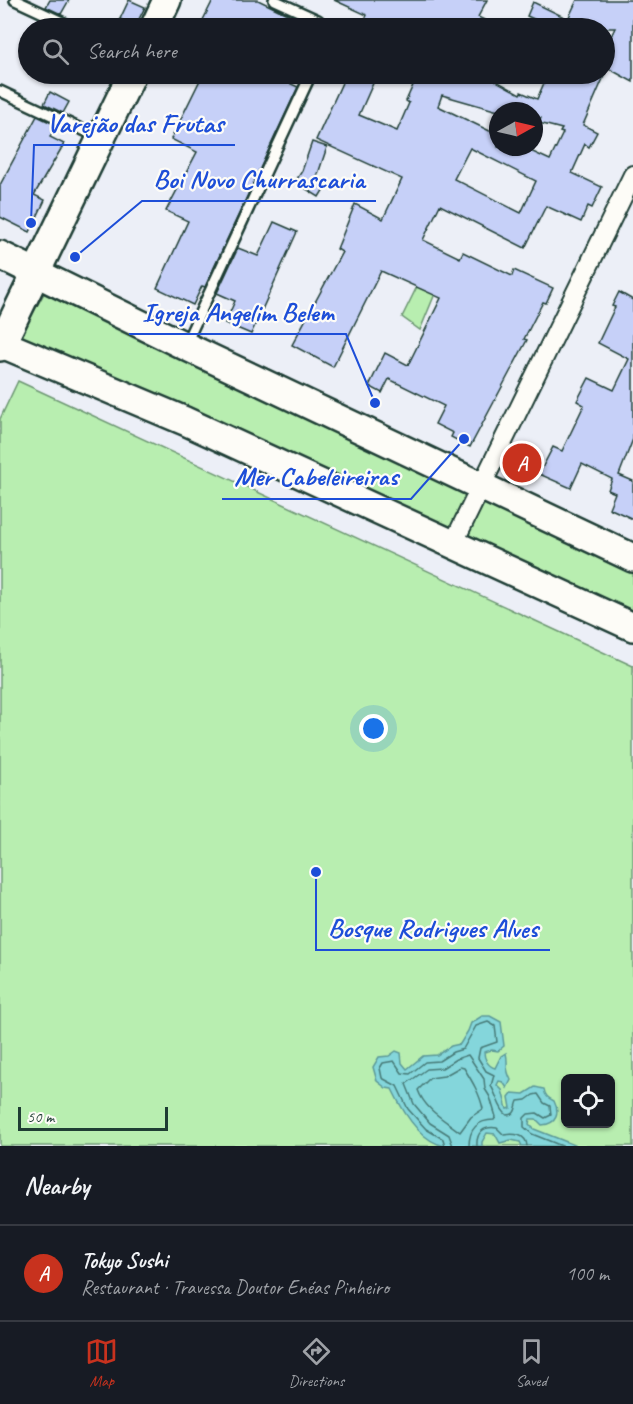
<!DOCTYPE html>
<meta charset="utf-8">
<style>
body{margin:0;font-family:Caveat,sans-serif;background:#242831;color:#f1f3f6}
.controls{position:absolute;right:18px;bottom:18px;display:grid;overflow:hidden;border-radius:9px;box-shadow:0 2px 4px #0004}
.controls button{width:54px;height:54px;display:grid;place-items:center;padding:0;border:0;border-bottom:2px solid #363941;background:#171b24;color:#f1f3f6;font:30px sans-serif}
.compass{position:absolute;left:489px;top:102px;width:54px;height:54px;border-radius:50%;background:#171b24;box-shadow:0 2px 4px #0004;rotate:82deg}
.scale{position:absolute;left:18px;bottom:15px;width:150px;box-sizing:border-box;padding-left:6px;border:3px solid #1f3d34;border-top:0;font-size:16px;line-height:21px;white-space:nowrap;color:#1f3d34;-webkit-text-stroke:4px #fdfcf7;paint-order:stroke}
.you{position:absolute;left:374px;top:729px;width:21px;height:21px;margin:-15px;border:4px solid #fff;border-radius:50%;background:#1a73e8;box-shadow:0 0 0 9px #1a73e833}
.badge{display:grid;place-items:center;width:39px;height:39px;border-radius:50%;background:#c8321e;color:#fff;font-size:20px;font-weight:700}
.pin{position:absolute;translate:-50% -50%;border:3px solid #fff;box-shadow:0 2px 6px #0006}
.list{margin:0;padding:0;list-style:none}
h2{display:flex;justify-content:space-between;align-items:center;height:78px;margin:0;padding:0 24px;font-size:26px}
h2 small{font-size:20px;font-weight:400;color:#9ea1a6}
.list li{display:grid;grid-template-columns:39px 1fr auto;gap:18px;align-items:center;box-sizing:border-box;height:96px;padding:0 24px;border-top:2px solid #363941}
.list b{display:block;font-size:22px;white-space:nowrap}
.list p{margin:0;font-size:20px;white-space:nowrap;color:#9ea1a6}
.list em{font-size:20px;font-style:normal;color:#9ea1a6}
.icon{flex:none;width:33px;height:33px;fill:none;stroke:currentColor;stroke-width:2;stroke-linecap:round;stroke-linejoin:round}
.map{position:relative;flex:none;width:633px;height:1146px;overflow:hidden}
.search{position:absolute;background:#171b24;box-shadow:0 2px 4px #0004;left:18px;right:18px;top:18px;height:66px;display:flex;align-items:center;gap:15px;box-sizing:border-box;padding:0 21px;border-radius:33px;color:#9ea1a6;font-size:22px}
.sheet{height:174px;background:#171b24}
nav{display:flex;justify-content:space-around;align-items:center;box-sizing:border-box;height:84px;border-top:2px solid #363941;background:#171b24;font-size:16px;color:#9ea1a6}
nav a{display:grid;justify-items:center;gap:3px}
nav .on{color:#c8321e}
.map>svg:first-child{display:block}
.green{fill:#b8eeb0;stroke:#6c9672;stroke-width:1.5;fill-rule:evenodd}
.water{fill:#84d6db;stroke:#5c9998;stroke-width:1.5}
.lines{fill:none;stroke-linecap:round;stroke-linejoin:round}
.shore{stroke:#477a77;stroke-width:1.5}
.building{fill:#c6d0f8;stroke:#1f3d34;stroke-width:1.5;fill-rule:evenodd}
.lane-casing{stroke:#1f3d34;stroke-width:14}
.street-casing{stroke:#1f3d34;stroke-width:22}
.secondary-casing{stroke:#1f3d34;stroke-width:32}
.lane{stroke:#fdfcf7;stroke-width:9}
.street{stroke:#fdfcf7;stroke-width:18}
.secondary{stroke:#fdfcf7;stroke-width:27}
.leader{fill:none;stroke:#1d4ed8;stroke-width:2}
.callout-dot{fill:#1d4ed8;stroke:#fdfcf7;stroke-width:2}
.callout-label{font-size:27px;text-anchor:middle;font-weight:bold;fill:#1d4ed8;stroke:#fdfcf7;stroke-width:4.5;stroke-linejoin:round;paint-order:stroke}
</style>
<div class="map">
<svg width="633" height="1146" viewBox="0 0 633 1146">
<rect width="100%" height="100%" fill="#eceff7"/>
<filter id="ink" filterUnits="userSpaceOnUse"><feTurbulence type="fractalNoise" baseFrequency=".0167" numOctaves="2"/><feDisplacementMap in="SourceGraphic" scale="12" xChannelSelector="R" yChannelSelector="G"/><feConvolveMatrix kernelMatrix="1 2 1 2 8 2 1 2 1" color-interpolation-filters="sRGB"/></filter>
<g filter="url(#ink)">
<g class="green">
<polygon points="436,248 451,255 420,330 402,317"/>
<polygon points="46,290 633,565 633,614 18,340"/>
<path d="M 18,381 L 633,666 L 633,1146 L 0,1146 L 0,419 ZM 566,1078 L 610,1078 L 610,1124 L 566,1124 Z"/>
</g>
<path class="water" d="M 482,1016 L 490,1016 L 501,1022 L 504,1046 L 498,1051 L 492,1050 L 484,1052 C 484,1059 488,1066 495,1068 L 501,1056 L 506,1053 C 509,1065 504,1067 511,1080 L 507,1088 L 503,1082 L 499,1081 L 497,1085 L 502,1090 L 507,1109 L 511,1108 L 509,1097 L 512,1093 L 524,1094 L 535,1087 L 544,1089 C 545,1096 548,1098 554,1101 C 560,1113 557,1124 542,1125 L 536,1119 L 530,1119 L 529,1124 L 534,1129 L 577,1146 L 522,1146 L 520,1142 L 511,1140 L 500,1143 L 495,1134 L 487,1133 L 482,1142 L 482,1146 C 470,1146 457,1146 445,1146 C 420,1142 402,1110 392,1089 L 386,1088 L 377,1081 L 373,1067 L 379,1057 L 389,1056 L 396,1051 L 401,1053 L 402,1063 L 407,1069 L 423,1056 L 437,1055 L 451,1046 L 460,1044 L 468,1031 L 471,1023 Z"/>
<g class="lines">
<g class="shore">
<path d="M 460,1067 L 464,1068 C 472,1081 480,1094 483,1109 L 471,1117 L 460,1132 C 445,1120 425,1110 418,1090 L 430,1078 L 444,1076 Z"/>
<path d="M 445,1146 L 443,1139 L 426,1129 L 408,1109 L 397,1086 L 382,1078 L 380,1068 L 383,1063 L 394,1061 L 402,1073 L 410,1074 L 425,1062 L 439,1061 L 453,1052 L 463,1049 L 476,1026 L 488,1022 L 495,1026 L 497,1042 L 480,1048 L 478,1058 L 486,1071 L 494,1075 L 491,1086 C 497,1095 499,1110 507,1115 C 517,1115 515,1108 518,1101 L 526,1100 L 533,1095 L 538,1094 L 544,1103 L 550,1106 L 551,1115 L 545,1118 L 537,1113 L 528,1114 L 524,1118 L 524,1127 L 532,1134 L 562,1146"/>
<path d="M 453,1146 L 449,1135 L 430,1123 L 414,1104 L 406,1084 L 427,1069 L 442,1068 L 456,1059 L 468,1055 L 484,1079 L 485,1089 L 490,1097 L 496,1117 L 494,1120 C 478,1120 469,1129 469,1146"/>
<path d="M 477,1146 C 476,1132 484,1126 497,1128 L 504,1135 C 514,1133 526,1134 527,1146"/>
</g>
</g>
<g class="building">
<polygon points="50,0 69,0 61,14 46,7"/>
<polygon points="129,0 145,7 135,27 120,19"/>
<polygon points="213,0 258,0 316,28 199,28"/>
<polygon points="334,0 487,0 478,17 501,28 361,28 367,15"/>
<polygon points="577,0 633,0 633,82 604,66 604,51 615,28 554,28 527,16 533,2 568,19"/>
<polygon points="203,74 270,74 298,87 205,287 202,286 193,305 157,288 188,221 166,211 197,152 171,139"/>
<path d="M 346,74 L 372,74 L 370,79 L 374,81 L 359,115 L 397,131 L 409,103 L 406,101 L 418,74 L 484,74 L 520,94 L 521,92 L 537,99 L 548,74 L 605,74 L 583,125 L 597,132 L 589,147 L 585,144 L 572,173 L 602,187 L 592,208 L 588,206 L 581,222 L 546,206 L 525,248 L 440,205 L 423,240 L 460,258 L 463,252 L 512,276 L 514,270 L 553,288 L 546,303 L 543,302 L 524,339 L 527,340 L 470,447 L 451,437 L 453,433 L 435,424 L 444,406 L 389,379 L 382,393 L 369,386 L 385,353 L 408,365 L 441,298 L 381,271 L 333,367 L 292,345 L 342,252 L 337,249 L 355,204 L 383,219 L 402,179 L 316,140 ZM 442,95 L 498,111 L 505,111 L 508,106 L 514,108 L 513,111 L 534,111 L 534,116 L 541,118 L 539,123 L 562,129 L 560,132 L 563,133 L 550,160 L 522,147 L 498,147 L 498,135 L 438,106 ZM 470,148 L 536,181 L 521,213 L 454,179 Z"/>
<polygon points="50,92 69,102 63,113 44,104"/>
<polygon points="37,116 56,125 50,137 64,144 34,195 45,200 30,232 0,217 0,185"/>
<polygon points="312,142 327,147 317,177 327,184 319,197 295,182 302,171"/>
<polygon points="274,222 297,232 251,334 225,323 235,301 217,293 238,248 258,256"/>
<polygon points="619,292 633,300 633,439 619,475 633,481 633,519 609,508 615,493 608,490 612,479 582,464 571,488 539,474 553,447 562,451 584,405 577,401 589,378 614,390 629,359 598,343 615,307 612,306"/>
</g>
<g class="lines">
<g class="lane-casing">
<g id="lane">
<polyline points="15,0 75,28"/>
<polyline points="274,0 318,20 324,28"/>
<polyline points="0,91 98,137"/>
<polyline points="186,343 311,74"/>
</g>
</g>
<g class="street-casing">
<polyline id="street" points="453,544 633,175"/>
</g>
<g class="secondary-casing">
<g id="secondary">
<polyline points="154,28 167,0"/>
<polyline points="0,255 185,346 633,558"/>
<polyline points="0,343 185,421 633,627"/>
<polyline points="0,347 132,74"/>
</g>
</g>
<use href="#lane" class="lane"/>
<use href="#street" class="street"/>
<use href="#secondary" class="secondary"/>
</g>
</g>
<path class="leader" d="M31 223L34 145H235M75 257L142 201H376M375 403L346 334H129M464 439L411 499H222M316 872L316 950H550"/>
<g class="callout-dot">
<circle cx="31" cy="223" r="6"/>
<circle cx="75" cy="257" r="6"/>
<circle cx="375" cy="403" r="6"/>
<circle cx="464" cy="439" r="6"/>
<circle cx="316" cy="872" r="6"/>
</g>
<g class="callout-label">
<text x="135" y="132">Varejão das Frutas</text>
<text x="259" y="188">Boi Novo Churrascaria</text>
<text x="238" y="321">Igreja Angelim Belem</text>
<text x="316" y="485">Mer Cabeleireiras</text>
<text x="433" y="937">Bosque Rodrigues Alves</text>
</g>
</svg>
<div class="controls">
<button><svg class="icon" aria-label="locate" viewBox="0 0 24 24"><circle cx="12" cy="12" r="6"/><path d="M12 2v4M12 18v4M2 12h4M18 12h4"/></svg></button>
</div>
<svg class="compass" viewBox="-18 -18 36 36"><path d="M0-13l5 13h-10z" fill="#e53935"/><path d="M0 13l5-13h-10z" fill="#9ea1a6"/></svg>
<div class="scale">50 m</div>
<div class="you"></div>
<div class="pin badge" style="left:522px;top:463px">A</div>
<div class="search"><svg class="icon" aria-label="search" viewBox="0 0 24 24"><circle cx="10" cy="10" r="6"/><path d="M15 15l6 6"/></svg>Search here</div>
</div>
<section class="sheet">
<h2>Nearby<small></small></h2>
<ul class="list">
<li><span class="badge">A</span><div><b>Tokyo Sushi</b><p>Restaurant · Travessa Doutor Enéas Pinheiro</p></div><em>100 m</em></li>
</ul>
</section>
<nav>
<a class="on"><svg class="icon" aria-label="map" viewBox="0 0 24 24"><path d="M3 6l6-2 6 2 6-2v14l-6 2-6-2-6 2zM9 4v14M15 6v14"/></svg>Map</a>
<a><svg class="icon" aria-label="directions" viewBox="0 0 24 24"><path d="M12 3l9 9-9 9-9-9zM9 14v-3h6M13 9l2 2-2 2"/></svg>Directions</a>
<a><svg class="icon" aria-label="saved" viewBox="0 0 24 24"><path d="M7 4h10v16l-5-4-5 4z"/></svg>Saved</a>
</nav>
